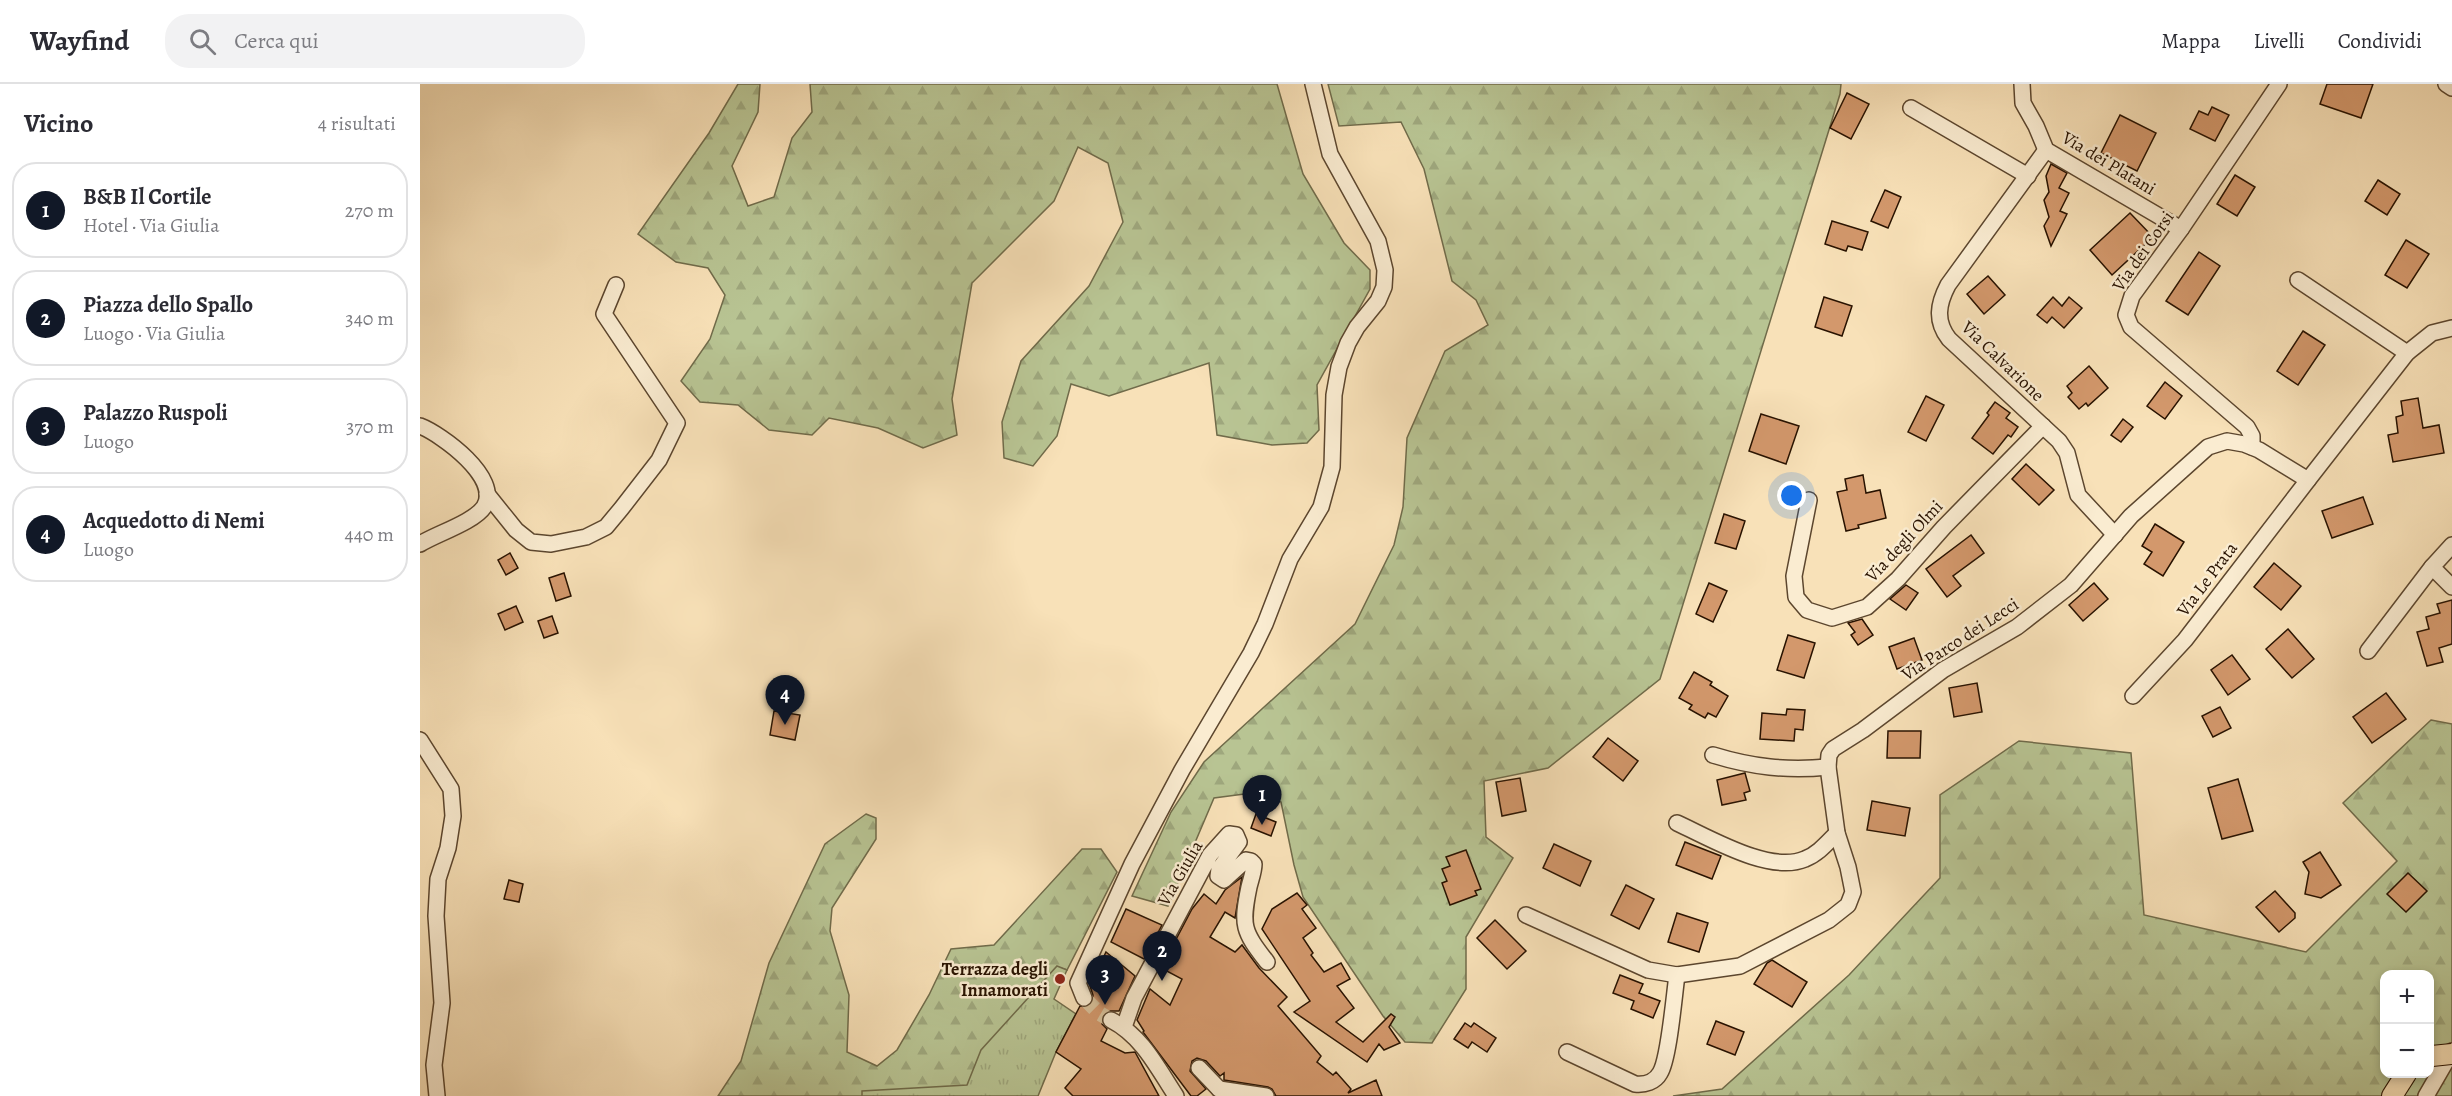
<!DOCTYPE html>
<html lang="it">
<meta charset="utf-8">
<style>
body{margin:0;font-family:Alegreya,serif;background:#f2f2f3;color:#2b2b33}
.controls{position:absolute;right:18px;bottom:18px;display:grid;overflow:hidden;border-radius:12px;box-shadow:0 3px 9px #0003}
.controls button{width:54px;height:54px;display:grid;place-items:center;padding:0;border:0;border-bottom:2px solid #e1e1e2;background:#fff;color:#2b2b33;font:30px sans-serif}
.you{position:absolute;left:1372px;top:412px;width:21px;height:21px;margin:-15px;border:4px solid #fff;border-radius:50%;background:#1a73e8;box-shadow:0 0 0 9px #1a73e833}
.badge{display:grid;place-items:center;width:39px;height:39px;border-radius:50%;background:#111827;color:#fff;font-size:20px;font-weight:700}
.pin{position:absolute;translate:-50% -50px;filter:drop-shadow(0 2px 3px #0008)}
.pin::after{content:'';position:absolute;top:32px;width:21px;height:18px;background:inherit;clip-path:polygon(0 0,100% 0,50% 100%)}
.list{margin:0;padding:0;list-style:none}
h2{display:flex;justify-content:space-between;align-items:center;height:78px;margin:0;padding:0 24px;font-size:26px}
h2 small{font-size:20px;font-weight:400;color:#7c7c81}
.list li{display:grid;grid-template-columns:39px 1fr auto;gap:18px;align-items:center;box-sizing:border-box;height:96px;margin:0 12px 12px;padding:0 12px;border:2px solid #e1e1e2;border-radius:24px}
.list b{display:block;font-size:22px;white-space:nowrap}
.list p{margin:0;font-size:20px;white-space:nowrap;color:#7c7c81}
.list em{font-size:20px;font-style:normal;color:#7c7c81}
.icon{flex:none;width:33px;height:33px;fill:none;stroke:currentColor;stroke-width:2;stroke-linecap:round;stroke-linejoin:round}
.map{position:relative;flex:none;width:2032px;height:1012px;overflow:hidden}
header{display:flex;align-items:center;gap:36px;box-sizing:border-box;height:84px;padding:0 30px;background:#fff;border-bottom:2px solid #e1e1e2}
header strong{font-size:28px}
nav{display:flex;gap:33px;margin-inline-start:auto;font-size:21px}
.search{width:420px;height:54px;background:#f2f2f3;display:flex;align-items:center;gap:15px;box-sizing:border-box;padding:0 21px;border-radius:24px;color:#7c7c81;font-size:22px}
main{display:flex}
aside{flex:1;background:#fff}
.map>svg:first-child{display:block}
.forest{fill:url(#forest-firs);stroke:#706b4a;stroke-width:1.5;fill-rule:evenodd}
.park{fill:url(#park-tufts);stroke:#706b4a;stroke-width:1.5}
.building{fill:#d3986c;stroke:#281200;stroke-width:1.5}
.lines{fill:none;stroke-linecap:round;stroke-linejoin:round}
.minor-tunnel{stroke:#d9c29c;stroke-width:15;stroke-dasharray:15 8;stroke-linecap:butt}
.minor-casing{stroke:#5c462e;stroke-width:18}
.major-casing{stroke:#281200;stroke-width:22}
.minor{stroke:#faecd1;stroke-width:15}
.major{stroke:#f8e1b8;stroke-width:20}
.major-bridge-casing{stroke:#281200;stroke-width:22;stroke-linecap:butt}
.major-bridge{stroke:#f8e1b8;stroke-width:20}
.poi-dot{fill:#8f2418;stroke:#faecd1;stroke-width:2}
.labels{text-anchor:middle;stroke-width:5;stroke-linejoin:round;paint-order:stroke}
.street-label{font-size:18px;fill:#281200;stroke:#faecd1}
.poi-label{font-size:18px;font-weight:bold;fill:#281200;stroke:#faecd1;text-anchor:end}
</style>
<header>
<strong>Wayfind</strong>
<div class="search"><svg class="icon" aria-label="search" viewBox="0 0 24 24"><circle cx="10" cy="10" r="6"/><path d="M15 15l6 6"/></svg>Cerca qui</div>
<nav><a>Mappa</a><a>Livelli</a><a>Condividi</a></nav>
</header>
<main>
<aside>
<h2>Vicino<small>4 risultati</small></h2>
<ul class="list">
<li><span class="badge">1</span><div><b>B&amp;B Il Cortile</b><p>Hotel · Via Giulia</p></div><em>270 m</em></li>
<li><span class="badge">2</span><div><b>Piazza dello Spallo</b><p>Luogo · Via Giulia</p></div><em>340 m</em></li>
<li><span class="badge">3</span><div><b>Palazzo Ruspoli</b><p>Luogo</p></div><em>370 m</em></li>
<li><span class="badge">4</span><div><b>Acquedotto di Nemi</b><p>Luogo</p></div><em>440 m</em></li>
</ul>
</aside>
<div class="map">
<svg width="2032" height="1012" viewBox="0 0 2032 1012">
<defs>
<pattern id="forest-firs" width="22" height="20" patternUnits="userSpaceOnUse" patternTransform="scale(1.5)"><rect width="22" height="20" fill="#b8c493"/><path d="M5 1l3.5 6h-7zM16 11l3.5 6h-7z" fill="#9ea77d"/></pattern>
<pattern id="park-tufts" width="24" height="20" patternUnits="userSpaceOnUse" patternTransform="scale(1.5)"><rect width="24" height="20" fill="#b8c493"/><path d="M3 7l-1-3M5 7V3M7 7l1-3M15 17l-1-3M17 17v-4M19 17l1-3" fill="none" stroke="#9ea77d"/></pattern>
</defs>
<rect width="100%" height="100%" fill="#f8e1b8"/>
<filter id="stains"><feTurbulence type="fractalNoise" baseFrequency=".00333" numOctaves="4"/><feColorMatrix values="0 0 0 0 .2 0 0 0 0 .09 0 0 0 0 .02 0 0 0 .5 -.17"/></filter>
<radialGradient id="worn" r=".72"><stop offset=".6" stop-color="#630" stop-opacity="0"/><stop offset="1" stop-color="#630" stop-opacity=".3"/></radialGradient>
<g class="forest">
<polygon points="318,0 340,0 338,28 312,82 328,122 354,113 372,54 392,28 390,0 857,0 883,90 924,159 950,186 950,205 897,301 899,346 887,359 852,361 797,351 789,279 689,312 651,300 637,352 613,382 584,374 582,338 601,277 669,202 703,138 688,79 658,63 634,117 552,199 532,315 537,351 503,364 458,344 409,334 392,351 349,346 318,321 280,318 261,297 290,255 305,211 288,184 256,178 218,150 289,49"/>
<polygon points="908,0 1421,0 1420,10 1240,595 1128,684 1064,697 1066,753 1093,774 1046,853 1046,905 1012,959 985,958 963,932 883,813 874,781 861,718 832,709 794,714 748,822 712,812 751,728 784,678 935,540 974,461 983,423 987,354 1025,267 1068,241 1056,216 1032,197 1004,85 981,38 919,42"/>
<path d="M 2011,636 L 2032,640 L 2032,1012 L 1253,1012 L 1302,1005 L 1429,891 L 1520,794 L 1520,711 L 1599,657 L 1711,669 L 1724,831 L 1886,868 L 1977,777 L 1923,719 ZM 1964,890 L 2010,890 L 2010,990 L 1964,990 Z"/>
<polygon points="446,730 456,734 456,755 412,824 410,847 429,911 427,968 457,982 477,966 509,911 531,865 574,861 662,765 681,765 697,788 647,886 637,883 559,1012 298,1012 321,977 349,879 405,760"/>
</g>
<polygon class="park" points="637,882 647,886 634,915 656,930 636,968 618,1012 442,1012 442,1007 547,1001 561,966"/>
<g class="building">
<polygon points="1907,0 1953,0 1941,34 1900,20"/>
<polygon points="1427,9 1449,20 1431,55 1410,44"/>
<polygon points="1792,23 1809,31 1795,57 1770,45 1779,27 1788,31"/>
<polygon points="1700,31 1736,49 1717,87 1681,69"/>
<polygon points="1631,80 1647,89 1639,104 1649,109 1640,127 1647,130 1631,162 1624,142 1629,133 1624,116 1629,108 1626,92"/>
<polygon points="1815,91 1835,103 1817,132 1797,120"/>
<polygon points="1958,96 1980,110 1967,131 1945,117"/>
<polygon points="1465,106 1481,113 1468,144 1451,137"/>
<polygon points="1710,129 1733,153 1692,191 1670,166"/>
<polygon points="1412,137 1448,148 1442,166 1428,162 1426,167 1405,160"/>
<polygon points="1986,156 2009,170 1987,204 1965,191"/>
<polygon points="1779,168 1800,182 1768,231 1746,217"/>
<polygon points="1568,192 1585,211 1564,230 1547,210"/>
<polygon points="1404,213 1432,222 1422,252 1395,243"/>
<polygon points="1633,213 1642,222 1649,213 1662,224 1644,244 1632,233 1627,239 1617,231"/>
<polygon points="1883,247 1905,261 1878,301 1857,287"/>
<polygon points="1669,282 1688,304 1668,322 1666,319 1659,325 1648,313 1652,309 1647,302"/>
<polygon points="1745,298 1762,312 1745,335 1727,322"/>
<polygon points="1506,312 1524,321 1506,357 1488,348"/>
<polygon points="1998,314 2003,344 2019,341 2024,369 1973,378 1968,351 1978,349 1976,333 1983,331 1981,317"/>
<polygon points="1575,318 1590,329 1586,334 1598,343 1591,353 1588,351 1573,370 1552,354 1569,331 1567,329"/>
<polygon points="1341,330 1379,342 1366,380 1329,367"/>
<polygon points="1703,335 1713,343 1701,358 1691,351"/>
<polygon points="1606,380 1634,406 1619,421 1592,395"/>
<polygon points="1443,391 1446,409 1460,406 1466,434 1438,441 1439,444 1426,447 1417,408 1427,406 1425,395"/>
<polygon points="1943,413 1953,440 1912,454 1902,427"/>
<polygon points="1304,430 1325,437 1316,465 1295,459"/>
<polygon points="1735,440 1764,458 1743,492 1724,480 1732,468 1722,462"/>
<polygon points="1551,451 1564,469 1533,492 1541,502 1527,513 1506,485"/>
<polygon points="90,469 98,484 86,491 78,476"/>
<polygon points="1854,479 1881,502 1861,526 1834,503"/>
<polygon points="144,489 151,512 136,517 129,494"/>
<polygon points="1289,499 1307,507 1293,538 1276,530"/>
<polygon points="1674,499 1688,515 1663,537 1649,521"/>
<polygon points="1486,501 1498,509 1486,526 1470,515"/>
<polygon points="2032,516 2032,560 2019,564 2023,578 2007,582 1997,548 2009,545 2006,533 2020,529 2017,520"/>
<polygon points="96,522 103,538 85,546 78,530"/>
<polygon points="132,532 138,549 124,554 118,537"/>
<polygon points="1442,535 1453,551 1438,561 1431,551 1435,548 1428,539"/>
<polygon points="1868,545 1894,575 1872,594 1846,565"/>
<polygon points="1368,551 1395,559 1384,594 1357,586"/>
<polygon points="1494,554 1502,576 1477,585 1469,563"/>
<polygon points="1812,571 1830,595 1808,611 1791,586"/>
<polygon points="1274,588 1292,598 1290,601 1308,612 1296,633 1288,629 1285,634 1269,625 1272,621 1259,614"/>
<polygon points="1557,599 1562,628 1534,633 1529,604"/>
<polygon points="1966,609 1986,635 1952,659 1933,633"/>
<polygon points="1800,623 1811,644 1793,653 1782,632"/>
<polygon points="1367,625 1385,626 1383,646 1375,645 1374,657 1340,655 1342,629 1366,631"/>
<polygon points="354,627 380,631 375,656 350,651"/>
<polygon points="1468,647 1501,647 1500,674 1467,674"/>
<polygon points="1188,654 1218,677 1203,697 1173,673"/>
<polygon points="1325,689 1330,707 1324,709 1326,716 1302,721 1297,696"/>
<polygon points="1100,694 1106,727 1082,732 1076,698"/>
<polygon points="1818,695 1833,747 1802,755 1788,704"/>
<polygon points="1452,717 1490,724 1485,752 1447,746"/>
<polygon points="836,730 856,738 851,752 831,744"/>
<polygon points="1265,758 1301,772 1292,795 1256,781"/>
<polygon points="1134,760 1171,777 1160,802 1123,784"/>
<polygon points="1046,766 1061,805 1055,807 1057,811 1030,821 1022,799 1027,797 1022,785 1030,782 1026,773"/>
<polygon points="1900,768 1921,801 1901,814 1885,810 1889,788 1883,778"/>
<polygon points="1988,789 2007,807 1986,828 1967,810"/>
<polygon points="822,793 815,834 805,828 790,853 815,868 822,861 839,884 867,913 858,922 901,972 897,978 913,991 916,988 931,1005 928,1009 956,996 962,1012 856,1012 852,1005 848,1003 804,996 804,989 800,992 786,977 777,974 772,977 770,987 786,1005 777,1012 771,1012 723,948 724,947 717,936 730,905 750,921 762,895 741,884 772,825 784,810 796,820 805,806"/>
<polygon points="89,796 103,800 99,818 84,815"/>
<polygon points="1206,801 1234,815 1219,845 1191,831"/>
<polygon points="1855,807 1875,829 1875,834 1859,848 1836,823"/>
<polygon points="877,809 887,821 882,825 896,844 883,854 893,869 891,871 904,888 921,879 930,895 917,902 934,924 916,938 943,958 971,930 975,933 969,943 980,959 964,966 959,960 947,978 874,928 890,917 842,845 852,825"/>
<polygon points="706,825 742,841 724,875 691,858"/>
<polygon points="1257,829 1288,839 1279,868 1248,858"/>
<polygon points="1075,836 1106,867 1087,885 1057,854"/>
<polygon points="686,868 715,892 699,927 687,927 682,931 682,940 687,945 681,957 705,969 715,968 739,1012 653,1012 645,1004 661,985 636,968 660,922 667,923 672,920 673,911 670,902"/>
<polygon points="1352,876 1387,898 1372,923 1334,900 1347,879"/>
<polygon points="1200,891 1223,900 1219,909 1240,917 1233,934 1211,925 1214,917 1193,909"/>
<polygon points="1296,937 1324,948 1315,971 1287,960"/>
<polygon points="1045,939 1051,943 1054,939 1076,954 1067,968 1052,958 1048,964 1034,955"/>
</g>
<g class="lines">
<polyline class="minor-tunnel" points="664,914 679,929 691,936"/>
<g class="minor-casing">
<g id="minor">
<polyline points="1602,0 1603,19 1616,42 1626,66 1761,145"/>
<polyline points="2026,0 2032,4"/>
<polyline points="1491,24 1608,92"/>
<path d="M 1626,66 L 1528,201 C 1518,220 1515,237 1529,255 L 1639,357 L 1647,369 L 1658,411 L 1695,451"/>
<polyline points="1878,196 1987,269"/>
<path d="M 0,342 C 21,350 82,394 64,423 C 54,438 16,450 0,460"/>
<polyline points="1832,363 1832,352 1827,343 1711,243 1706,231 1712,212 1761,145 1859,0"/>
<polyline points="67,410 96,446 111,458 131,460 166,453 186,443 201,425 239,376 257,339 184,230 196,201"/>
<polyline points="1389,416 1374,492 1376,513 1387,526 1412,534 1447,523 1478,495 1524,443 1623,342"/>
<polyline points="2032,461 2012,483 2032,503"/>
<polyline points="1948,567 2012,483"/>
<polyline points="1713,612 1765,556 1888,396"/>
<polyline points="0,656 31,705 33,732 28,764 18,795 16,832 22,919 14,981 17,1012"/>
<path d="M 1293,671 C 1332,683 1367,687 1408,683"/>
<path d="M 1257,739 C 1290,754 1350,790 1385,775 C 1398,770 1407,759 1417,749"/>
<polyline points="1106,831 1228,886 1257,891 1320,882 1409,836 1428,821 1433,808 1428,783 1417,749 1408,683 1409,671 1413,665 1443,646 1523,586 1597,543 1651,501 1711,432 1788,363 1807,357 1824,360 1839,366 1888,396 1987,269 2012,249 2032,244"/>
<polyline points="664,914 658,899 712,780 762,686 831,569 845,540 870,475 901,423 912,383 914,311 919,283 928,259 937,243 958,217 964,203 965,186 958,157 910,70 893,0"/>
<path d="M 691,936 C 722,952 737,983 756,1012"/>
<path d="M 704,943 L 714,914 L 790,771 L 809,750 L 816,751 L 819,758 L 799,785 L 798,792 L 804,796 L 826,776 L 831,777 L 834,780 C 834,787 831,795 829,803 C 821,842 823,847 847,878"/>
<path d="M 1147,968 L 1215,1000 C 1225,1001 1235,998 1240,989 C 1249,975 1254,912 1257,891"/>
<polyline points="779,984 799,1005"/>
<polyline points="799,1005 846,1012"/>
<polyline points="2006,1012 2032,967"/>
</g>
</g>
<g class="major-casing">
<polyline id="major" points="1972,1012 1986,990"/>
</g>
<use href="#minor" class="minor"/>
<use href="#major" class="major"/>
<g class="major-bridge-casing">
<polyline id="major-bridge" points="2012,972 2032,970"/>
</g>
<use href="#major-bridge" class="major-bridge"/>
</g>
<circle class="poi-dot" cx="640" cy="895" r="6"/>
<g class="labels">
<g class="street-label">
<text transform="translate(1689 79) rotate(31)" y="6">Via dei Platani</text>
<text transform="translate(1723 167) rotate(-55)" y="6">Via dei Corsi</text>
<text transform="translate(1583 277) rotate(44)" y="6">Via Calvarione</text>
<text transform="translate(1484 457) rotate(-47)" y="6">Via degli Olmi</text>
<text transform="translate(1787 495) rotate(-53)" y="6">Via Le Prata</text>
<text transform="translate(1540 555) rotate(-33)" y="6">Via Parco dei Lecci</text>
<text transform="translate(760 789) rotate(-60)" y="6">Via Giulia</text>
</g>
<g class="poi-label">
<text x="628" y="891">Terrazza degli<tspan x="628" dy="21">Innamorati</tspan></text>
</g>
</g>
<rect width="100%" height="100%" filter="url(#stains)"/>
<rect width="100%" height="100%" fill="url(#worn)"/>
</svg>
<div class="controls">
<button>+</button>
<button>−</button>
</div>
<div class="you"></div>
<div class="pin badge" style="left:842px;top:741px">1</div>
<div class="pin badge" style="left:742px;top:897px">2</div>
<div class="pin badge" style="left:685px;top:921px">3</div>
<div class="pin badge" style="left:365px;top:641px">4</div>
</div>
</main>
